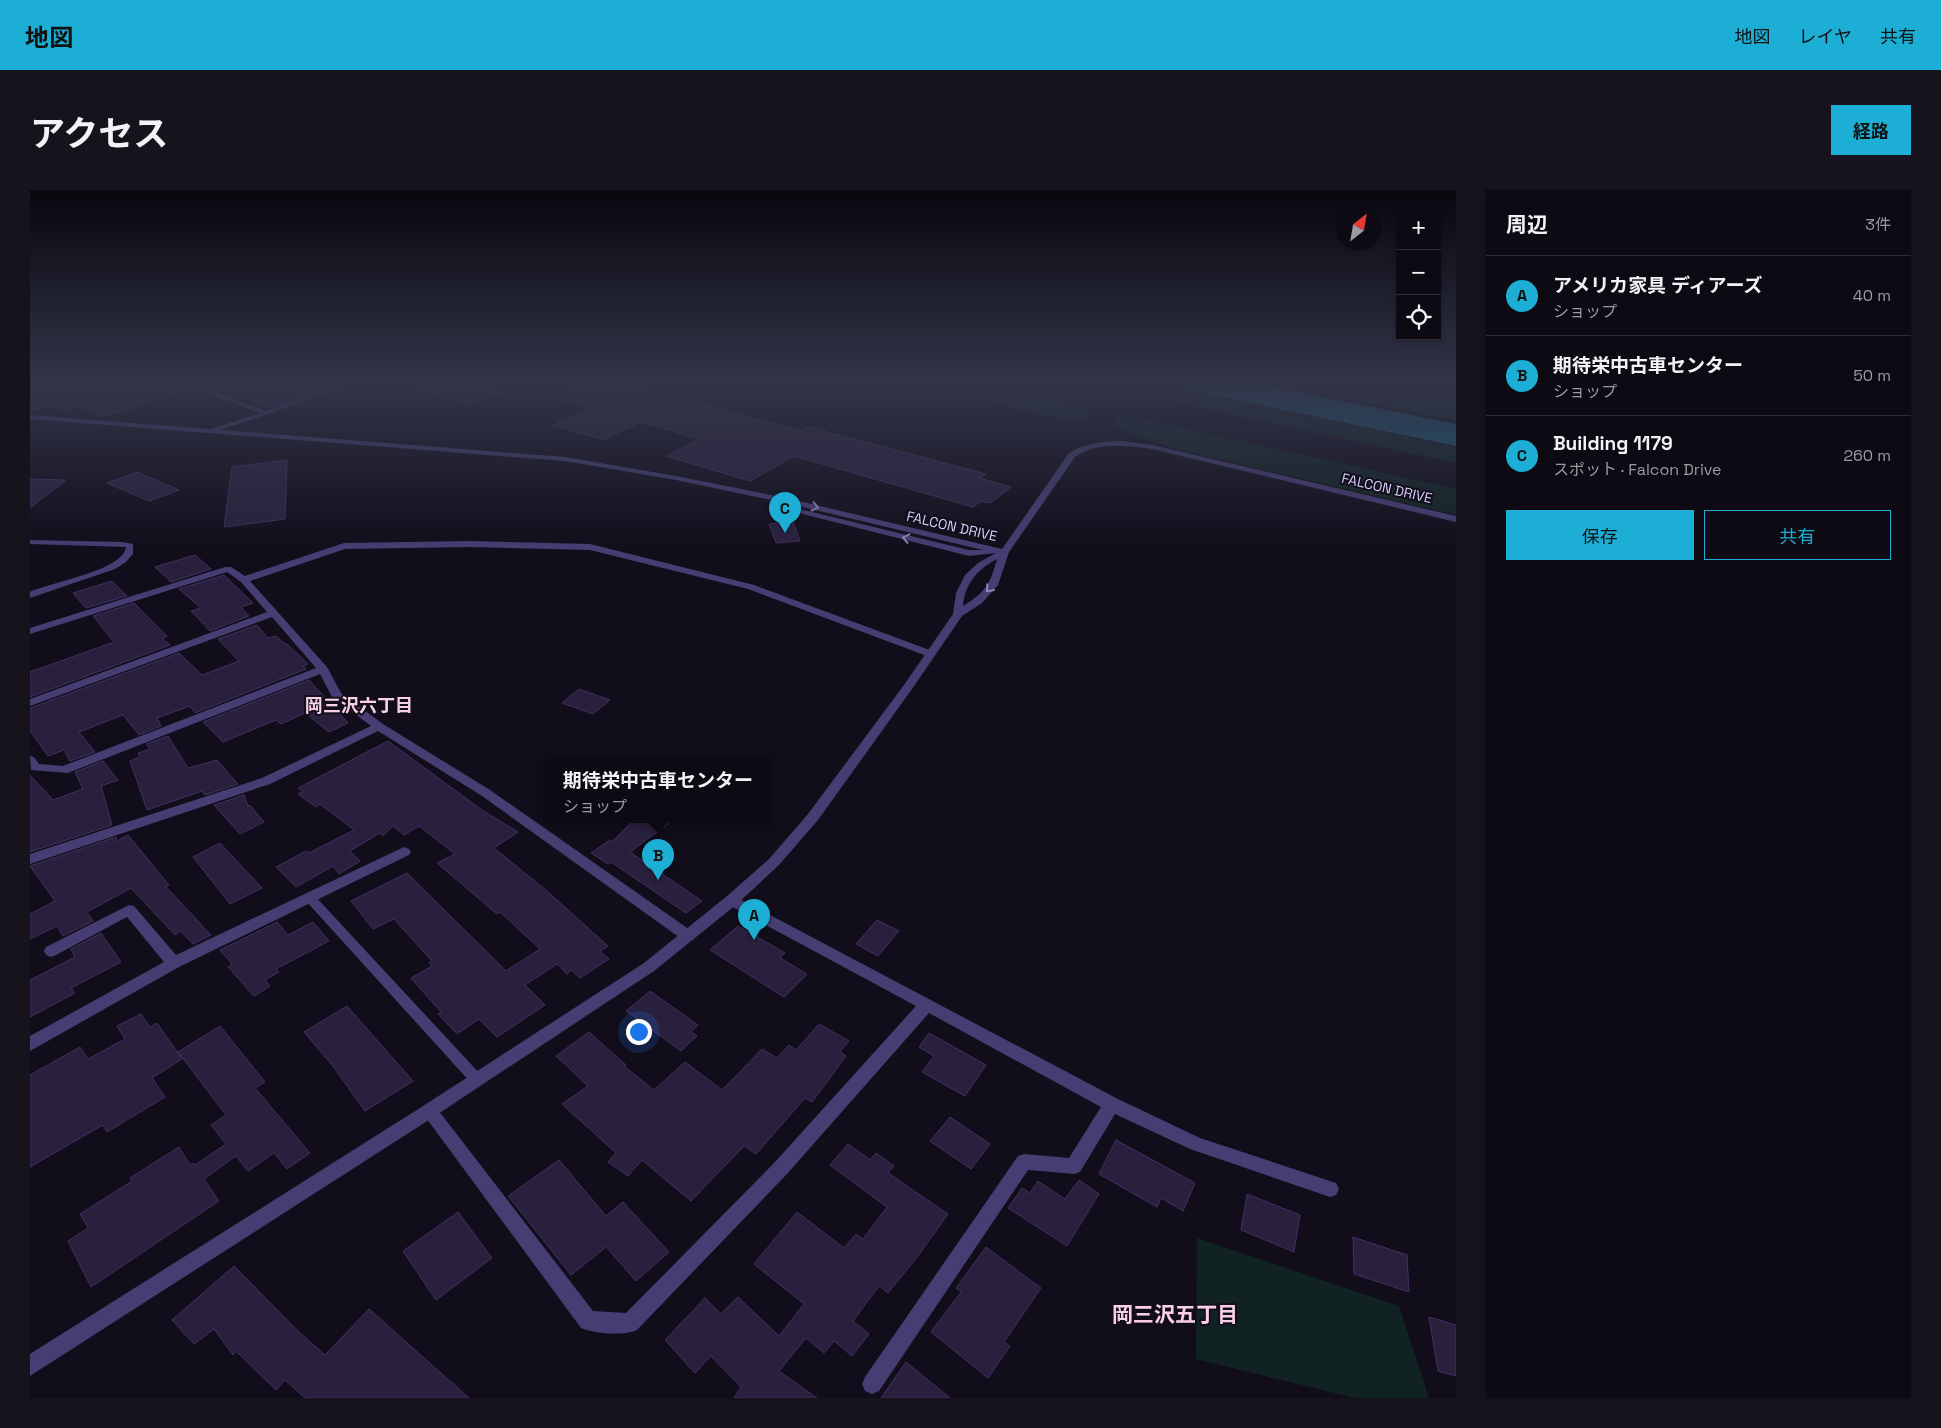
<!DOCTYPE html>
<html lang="ja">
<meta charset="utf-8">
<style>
body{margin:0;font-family:"Space Grotesk","Noto Sans JP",sans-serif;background:#16131d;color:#f1f3f6}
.controls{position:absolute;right:15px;top:15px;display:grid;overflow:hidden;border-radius:0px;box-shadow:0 1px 4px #0004}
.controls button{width:45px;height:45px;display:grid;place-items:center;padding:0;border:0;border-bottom:1px solid #2d2b34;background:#0d0a14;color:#f1f3f6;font:25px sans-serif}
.compass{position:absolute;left:1306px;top:15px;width:45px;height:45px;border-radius:50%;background:#0d0a14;box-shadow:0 1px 4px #0004;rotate:31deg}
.you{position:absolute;left:608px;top:841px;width:18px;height:18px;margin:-12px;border:4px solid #fff;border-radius:50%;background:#1a73e8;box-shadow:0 0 0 8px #1a73e833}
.badge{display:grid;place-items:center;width:32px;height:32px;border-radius:50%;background:#1daed5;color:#111;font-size:16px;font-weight:700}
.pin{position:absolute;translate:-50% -41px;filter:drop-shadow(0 1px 2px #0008)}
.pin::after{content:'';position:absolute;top:26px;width:18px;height:15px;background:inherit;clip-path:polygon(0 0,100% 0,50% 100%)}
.popup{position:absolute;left:517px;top:568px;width:222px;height:65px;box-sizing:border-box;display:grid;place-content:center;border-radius:0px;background:#0d0a14;filter:drop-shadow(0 1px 4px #0005);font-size:16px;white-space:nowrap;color:#9a9aa0}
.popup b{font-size:19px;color:#f1f3f6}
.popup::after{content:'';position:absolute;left:50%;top:100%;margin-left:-10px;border:10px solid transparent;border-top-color:#0d0a14}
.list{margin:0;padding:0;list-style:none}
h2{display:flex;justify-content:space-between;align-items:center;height:65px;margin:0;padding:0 20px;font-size:21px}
h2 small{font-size:16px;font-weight:400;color:#9a9aa0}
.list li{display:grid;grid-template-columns:32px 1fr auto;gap:15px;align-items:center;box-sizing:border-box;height:80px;padding:0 20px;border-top:1px solid #2d2b34}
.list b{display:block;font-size:19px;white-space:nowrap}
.list p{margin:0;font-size:16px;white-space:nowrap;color:#9a9aa0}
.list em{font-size:16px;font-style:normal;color:#9a9aa0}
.actions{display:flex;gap:10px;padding:15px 20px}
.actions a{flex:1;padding:11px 0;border:1px solid #1daed5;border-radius:0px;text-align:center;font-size:18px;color:#1daed5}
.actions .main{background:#1daed5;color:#111}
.icon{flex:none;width:28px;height:28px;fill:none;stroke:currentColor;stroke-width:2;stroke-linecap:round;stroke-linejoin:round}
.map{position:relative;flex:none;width:1426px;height:1208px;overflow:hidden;border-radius:0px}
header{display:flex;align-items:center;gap:30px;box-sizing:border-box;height:70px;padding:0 25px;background:#1daed5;color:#111}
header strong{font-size:24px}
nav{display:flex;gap:28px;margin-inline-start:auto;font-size:18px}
.intro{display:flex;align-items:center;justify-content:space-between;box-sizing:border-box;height:120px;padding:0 30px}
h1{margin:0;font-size:35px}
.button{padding:12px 22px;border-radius:0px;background:#1daed5;color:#111;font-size:18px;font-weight:700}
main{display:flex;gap:30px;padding:0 30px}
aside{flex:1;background:#0d0a14;border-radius:0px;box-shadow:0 1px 4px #0004}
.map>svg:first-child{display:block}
.green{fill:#112223}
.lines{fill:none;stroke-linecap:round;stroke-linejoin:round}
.taxiway{fill:#175e78;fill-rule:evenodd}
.building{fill:#29203d;stroke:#403162}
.service{fill:#463e73;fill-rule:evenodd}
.minor{fill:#463e73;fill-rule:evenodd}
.tertiary{fill:#463e73;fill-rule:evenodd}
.oneway{stroke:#8e86b6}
.labels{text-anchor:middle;stroke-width:4;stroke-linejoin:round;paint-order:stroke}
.far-street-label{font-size:14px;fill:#d7cdf8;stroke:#110d1a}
.neighbourhood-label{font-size:18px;font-weight:bold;fill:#f9cfe5;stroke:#110d1a}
.near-neighbourhood-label{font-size:21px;font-weight:bold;fill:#f9cfe5;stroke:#110d1a}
</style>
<header>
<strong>地図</strong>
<nav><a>地図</a><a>レイヤ</a><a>共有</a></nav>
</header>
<div class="intro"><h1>アクセス</h1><a class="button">経路</a></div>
<main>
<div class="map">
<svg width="1426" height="1208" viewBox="0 0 1426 1208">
<rect width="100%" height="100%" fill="#110d1a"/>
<g class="green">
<polygon points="875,193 957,193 1048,214 1061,218 1060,229 1049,233"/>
<polygon points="1056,193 1119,193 1426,257 1426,273"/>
<polygon points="1238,193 1426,193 1426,231"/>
<polygon points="1100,226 1426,299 1426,325 1145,259 1110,247 1085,236 1085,230"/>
<polygon points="1167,1048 1369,1116 1399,1208 1325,1208 1166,1169"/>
</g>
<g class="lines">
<polygon class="taxiway" points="1156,193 1223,193 1426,234 1426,256 1172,203 1160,200"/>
</g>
<g class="building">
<polygon points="0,193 148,193 161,199 75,226 49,216 35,220 20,215 0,221"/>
<polygon points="179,193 301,193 302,195 240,218 178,196"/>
<polygon points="383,193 443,193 472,202 439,215 383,198"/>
<polygon points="555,193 595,193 772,241 779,237 956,284 949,288 981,297 960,313 951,311 943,317 764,266 720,291 636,266 669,249 611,232 573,250 523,235 562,218 522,207"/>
<polygon points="257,270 255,329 194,337 202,277"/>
<polygon points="107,282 149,300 119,311 77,293"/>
<polygon points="0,289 36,290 0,318"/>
<polygon points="763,332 770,351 746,353 739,334"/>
<polygon points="165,365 181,379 141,392 125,377"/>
<polygon points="194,385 223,413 211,417 219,426 180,441 161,421 171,418 149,399"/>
<polygon points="82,391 97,406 56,418 43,403"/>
<polygon points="104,413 137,446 132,448 140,455 0,507 0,482 84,452 63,426"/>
<polygon points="227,435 238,448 246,446 255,454 257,454 278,474 273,476 276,479 165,523 160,516 127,528 131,536 109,545 93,525 49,542 65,562 40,571 34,560 18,566 0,541 0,518 149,463 172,485 209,471 188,449"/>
<polygon points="279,490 318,533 299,542 275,523 251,534 246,530 193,552 173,532"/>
<polygon points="549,499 580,510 563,524 532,513"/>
<polygon points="138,546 158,578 187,570 208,594 175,605 172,601 117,620 100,571 110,567 108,563 120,559 116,554"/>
<polygon points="358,551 452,620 488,642 464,658 517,701 578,756 570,761 579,769 550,788 541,780 537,784 527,774 495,795 515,815 467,847 449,829 427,844 408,824 411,822 381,788 402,776 399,773 402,771 364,729 343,739 321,711 377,683 476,781 510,759 470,722 467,724 407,673 425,664 389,636 374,645 363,636 353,646 350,643 320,661 330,671 309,684 303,676 266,697 246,677 276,661 279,663 324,640 290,614 286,617 268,604 273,602 268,598"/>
<polygon points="73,571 88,590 71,596 82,635 0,662 0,585 23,610 53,599 45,582"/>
<polygon points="214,605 218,616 220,615 234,632 210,644 184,615"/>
<polygon points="605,629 645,629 600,662 672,711 656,723 581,672 578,674 561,663 580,650 582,652"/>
<polygon points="98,645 139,695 136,697 181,745 163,754 151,741 145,745 101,698 57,722 63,731 33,746 27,736 0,749 0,724 25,711 0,676 86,647 87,651"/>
<polygon points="190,653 232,698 200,714 163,667"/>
<polygon points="847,730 869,741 848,766 826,754"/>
<polygon points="247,732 258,745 283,732 299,751 246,779 249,782 235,790 240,796 224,806 198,777 202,774 190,760"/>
<polygon points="708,736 755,763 750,768 777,784 754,807 680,760"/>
<polygon points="71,743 91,772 41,798 45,803 0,827 0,790 45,767 41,759"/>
<polygon points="620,801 668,835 661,842 667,846 651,861 596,821"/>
<polygon points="317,816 383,891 335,921 302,875 274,842"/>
<polygon points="111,824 120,837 127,833 152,869 122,888 135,907 77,942 73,935 0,977 0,885 50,857 58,869 95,849 87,836"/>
<polygon points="789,834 819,851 810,862 816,866 782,912 775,908 726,964 714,956 661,1011 612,970 598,986 578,972 586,963 532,914 558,896 526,866 559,842 596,875 594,876 624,900 655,872 692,900 732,859 747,868 759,855 766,860"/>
<polygon points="190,836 235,892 225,898 280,963 257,979 244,963 218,981 206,966 174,989 189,1011 61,1097 38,1051 58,1038 50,1024 102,991 100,988 149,957 160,975 163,973 165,975 196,954 181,935 196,925 148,862"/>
<polygon points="899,843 956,875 935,906 892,882 904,866 889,857"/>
<polygon points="920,927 960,954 941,979 900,951"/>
<polygon points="1086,950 1165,993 1153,1021 1131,1008 1127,1017 1069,984"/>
<polygon points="818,954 840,970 846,963 864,976 858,983 918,1024 888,1066 858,1103 849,1096 823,1131 839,1144 822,1166 804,1151 794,1163 776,1148 749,1181 787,1208 704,1208 711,1197 681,1166 665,1183 635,1150 675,1108 691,1124 708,1107 749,1146 774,1114 724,1074 767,1022 814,1058 826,1044 833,1049 857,1017 800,975"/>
<polygon points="529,970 576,1026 593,1012 639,1062 606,1091 576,1057 541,1085 478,1006"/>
<polygon points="1049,990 1069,1004 1037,1056 978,1018 992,998 1000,1003 1008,991 1035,1009"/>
<polygon points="1217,1004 1270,1025 1264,1062 1211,1040"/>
<polygon points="428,1022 462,1068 406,1110 373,1061"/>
<polygon points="1323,1047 1377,1065 1379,1102 1324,1084"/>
<polygon points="956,1057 1011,1098 974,1152 980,1156 958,1188 901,1142 931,1102 926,1098"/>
<polygon points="204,1076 269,1142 295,1165 339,1119 439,1208 275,1208 255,1190 246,1200 206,1161 203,1165 184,1139 164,1154 142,1130"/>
<polygon points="1399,1127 1426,1135 1426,1186 1408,1181"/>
<polygon points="876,1172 920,1208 851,1208"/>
</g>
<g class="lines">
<g class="service">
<polygon points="150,193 160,193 236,221 313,193 323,193 238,224 183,242 180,240 181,239 230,223"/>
<path d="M 0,350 L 93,352 L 103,354 L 103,364 L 96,372 L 85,379 L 0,408 L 0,402 C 20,392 93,381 96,357 L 0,354 Z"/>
<polygon points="280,703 284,705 452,886 454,890 452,894 447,896 442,894 276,711 274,708 276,705"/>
</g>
<g class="minor">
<polygon points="440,351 560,354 724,395 905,462 906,464 901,467 897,466 718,399 560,360 440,357 315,359 220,391 297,477 311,503 353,534 460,600 663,742 665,746 663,750 658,751 653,750 452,606 348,541 240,594 0,674 0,664 232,588 341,536 302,507 290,484 38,583 1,580 0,566 4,567 9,574 33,576 286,478 242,427 0,516 0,509 237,422 211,392 197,382 0,444 0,438 195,377 201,377 215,386 314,353"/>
<polygon points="374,657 379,659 381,662 379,665 149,777 0,861 0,846 134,772 97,727 26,765 21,767 16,765 14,761 16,757 99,715 104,716 146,765"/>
<path d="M 702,705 L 1088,909 L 1170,948 L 1306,993 L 1309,999 L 1306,1005 L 1300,1007 L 1160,959 L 1085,924 L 1050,982 L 1044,984 L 998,980 L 849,1201 L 842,1204 L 835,1201 L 832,1194 L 835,1187 L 988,966 L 994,964 L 1039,968 L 1071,917 L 899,823 L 757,984 L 607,1140 C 593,1146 565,1144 551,1138 L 391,921 L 393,916 L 399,914 L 405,916 L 563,1121 L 596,1123 L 745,972 L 886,816 L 697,714 L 695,710 L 697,706 Z"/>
</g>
<path class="tertiary" d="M 0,225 L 535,267 L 646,286 L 756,308 L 972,359 L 1039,263 L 1048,258 L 1070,252 L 1091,251 L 1122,255 L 1426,326 L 1426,332 L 1122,259 C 1095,256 1069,251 1045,267 L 979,362 L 968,395 L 952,413 L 932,426 L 882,499 L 788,630 L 749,675 L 707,714 L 624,781 L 405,926 L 0,1186 L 0,1164 L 393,916 L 614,773 L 697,706 L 739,669 L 778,624 L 874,495 L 923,424 L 926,403 L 935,385 L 948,373 L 966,363 L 939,366 L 753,319 L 757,316 L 939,360 L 953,360 L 756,313 L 646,290 L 535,271 L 0,229 ZM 967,369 C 960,394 956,402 933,416 C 935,393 948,379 967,369 Z"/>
</g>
<defs><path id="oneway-chevron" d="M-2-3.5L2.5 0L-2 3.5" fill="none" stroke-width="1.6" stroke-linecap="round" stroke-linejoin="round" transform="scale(1.25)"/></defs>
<g class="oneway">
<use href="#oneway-chevron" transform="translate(785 317) rotate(13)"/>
<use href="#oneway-chevron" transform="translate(876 348) rotate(-167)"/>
<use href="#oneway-chevron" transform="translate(959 399) rotate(131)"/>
</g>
<linearGradient id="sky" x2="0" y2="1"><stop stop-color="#09070e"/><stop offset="0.53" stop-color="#323549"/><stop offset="1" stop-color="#323549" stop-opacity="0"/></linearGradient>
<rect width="1426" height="362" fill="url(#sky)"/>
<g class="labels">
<g class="far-street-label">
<text transform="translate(1357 298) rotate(13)" y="5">FALCON DRIVE</text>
<text transform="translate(922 336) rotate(13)" y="5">FALCON DRIVE</text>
</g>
<g class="neighbourhood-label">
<text x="329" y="522">岡三沢六丁目</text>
</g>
<g class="near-neighbourhood-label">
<text x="1145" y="1132">岡三沢五丁目</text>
</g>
</g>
</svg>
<div class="controls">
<button>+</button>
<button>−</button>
<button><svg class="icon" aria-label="locate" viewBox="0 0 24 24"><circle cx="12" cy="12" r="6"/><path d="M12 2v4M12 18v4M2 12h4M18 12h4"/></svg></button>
</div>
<svg class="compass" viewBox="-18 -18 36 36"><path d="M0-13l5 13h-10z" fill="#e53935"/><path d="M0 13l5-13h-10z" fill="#9a9aa0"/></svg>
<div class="you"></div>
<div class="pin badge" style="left:724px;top:750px">A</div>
<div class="pin badge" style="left:628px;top:690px">B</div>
<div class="popup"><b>期待栄中古車センター</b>ショップ</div>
<div class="pin badge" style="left:755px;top:343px">C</div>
</div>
<aside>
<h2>周辺<small>3件</small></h2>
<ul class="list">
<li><span class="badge">A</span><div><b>アメリカ家具 ディアーズ</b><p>ショップ</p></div><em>40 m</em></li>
<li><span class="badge">B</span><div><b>期待栄中古車センター</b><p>ショップ</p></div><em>50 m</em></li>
<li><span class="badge">C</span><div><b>Building 1179</b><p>スポット · Falcon Drive</p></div><em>260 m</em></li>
</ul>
<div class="actions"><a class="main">保存</a><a>共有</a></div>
</aside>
</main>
